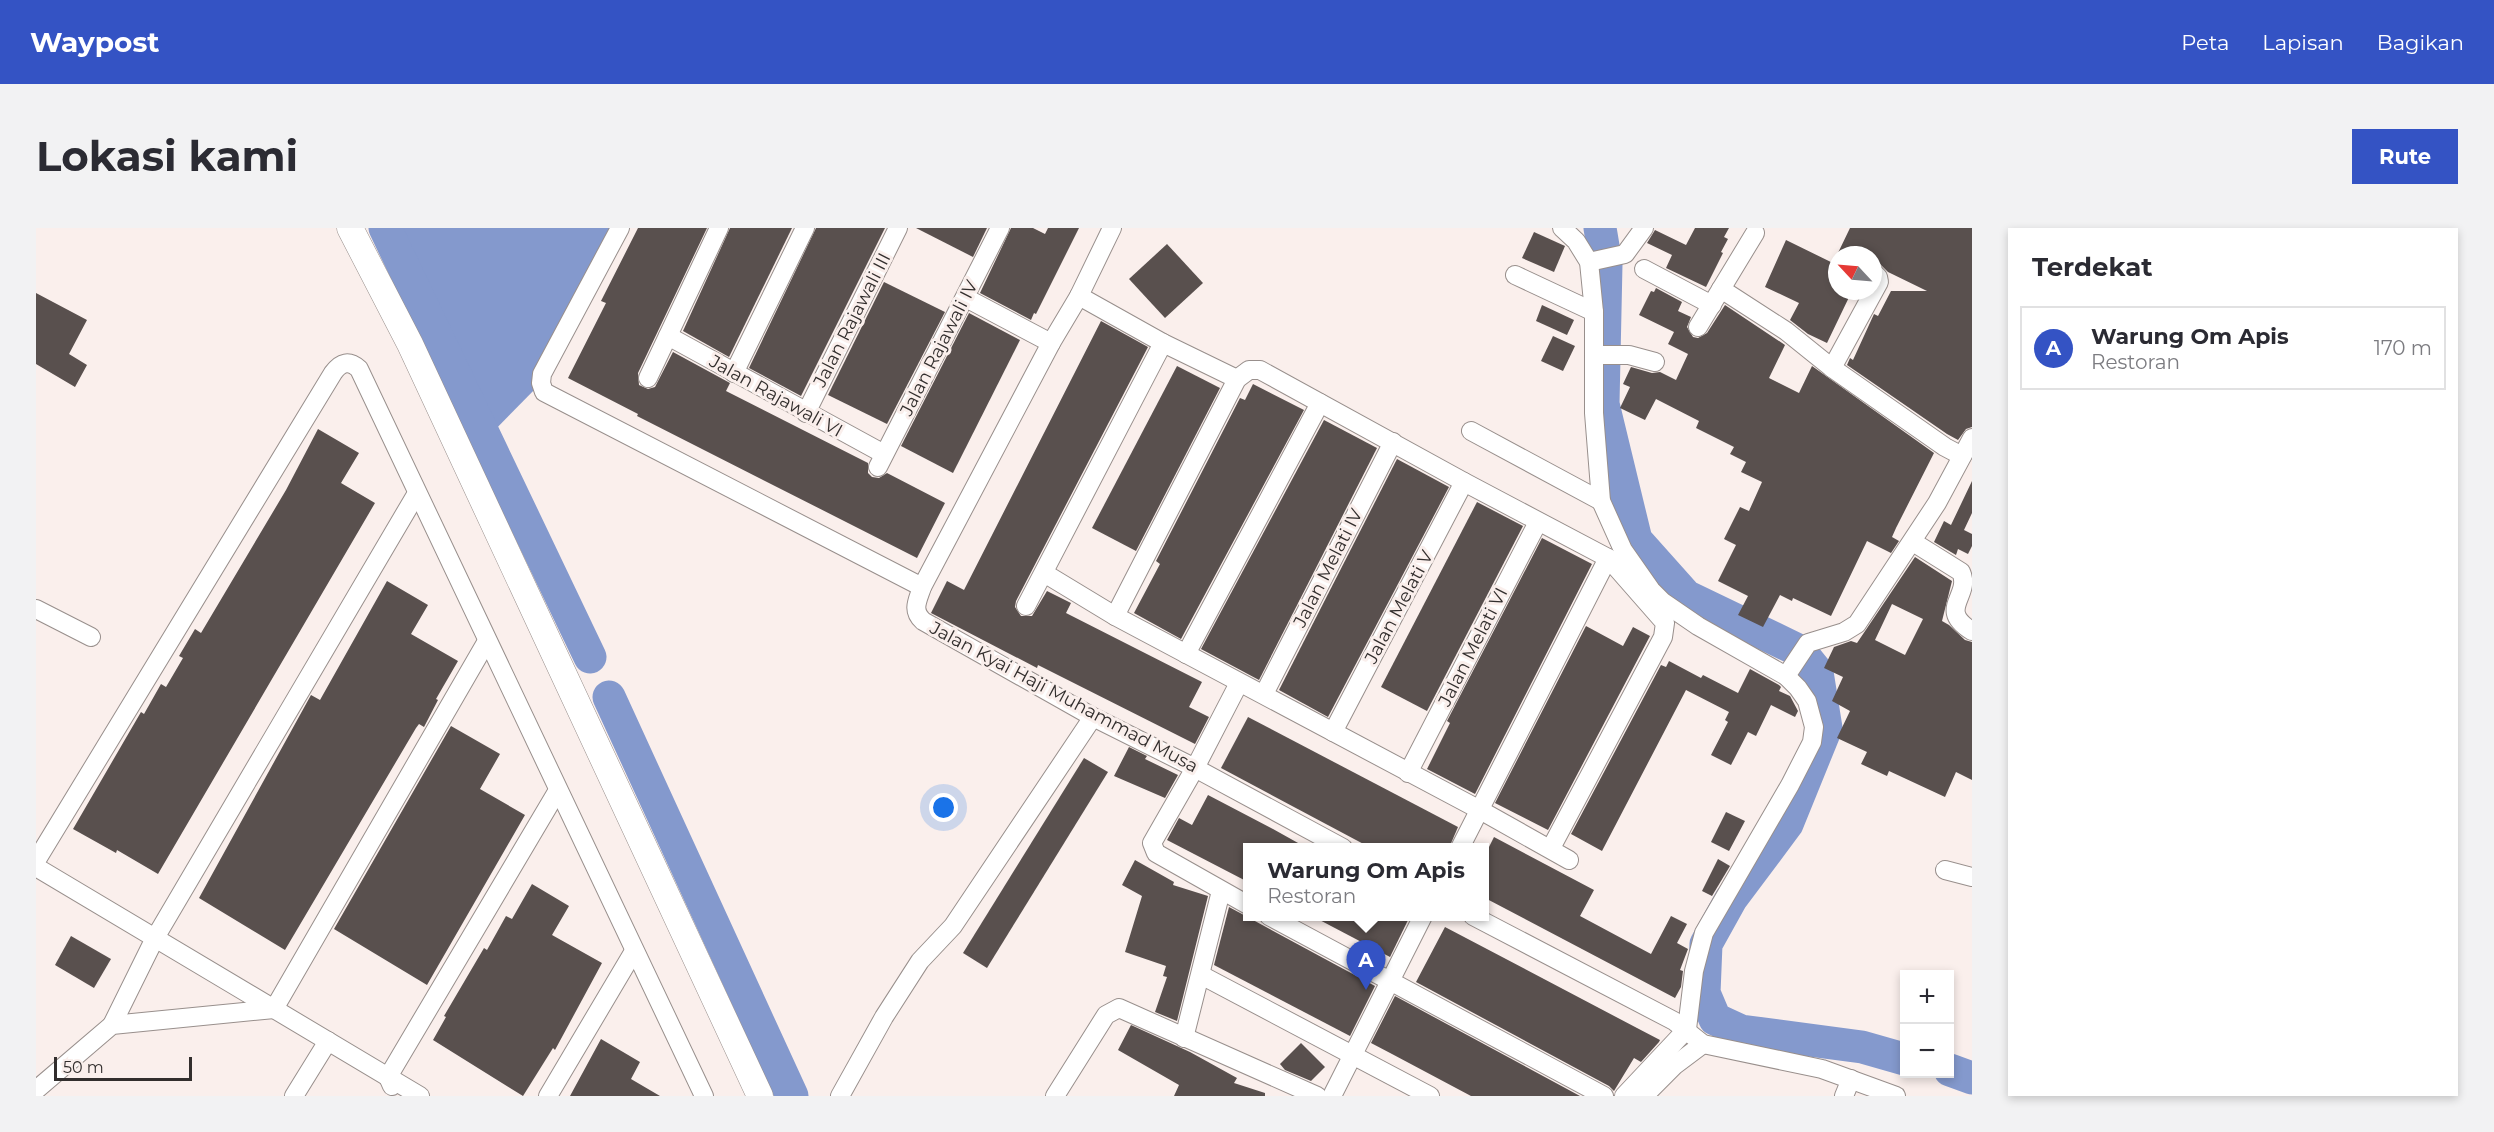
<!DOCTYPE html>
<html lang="id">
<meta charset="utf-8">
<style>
body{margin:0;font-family:Montserrat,sans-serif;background:#f2f2f3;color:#2b2b33}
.controls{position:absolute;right:18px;bottom:18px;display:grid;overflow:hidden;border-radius:0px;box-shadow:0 3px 9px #0003}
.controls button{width:54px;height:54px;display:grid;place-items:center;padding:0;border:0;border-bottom:2px solid #e1e1e2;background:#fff;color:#2b2b33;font:30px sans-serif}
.compass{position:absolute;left:1792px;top:18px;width:54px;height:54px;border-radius:50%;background:#fff;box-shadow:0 3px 9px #0003;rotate:296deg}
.scale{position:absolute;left:18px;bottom:15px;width:138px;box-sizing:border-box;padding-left:6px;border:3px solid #322e2d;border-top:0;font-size:16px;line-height:21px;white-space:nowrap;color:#322e2d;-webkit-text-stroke:4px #faefec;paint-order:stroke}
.you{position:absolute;left:908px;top:580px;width:21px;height:21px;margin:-15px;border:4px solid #fff;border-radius:50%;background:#1a73e8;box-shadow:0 0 0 9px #1a73e833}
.badge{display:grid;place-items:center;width:39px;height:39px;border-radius:50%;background:#3453c4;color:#fff;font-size:20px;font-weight:700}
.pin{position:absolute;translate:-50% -50px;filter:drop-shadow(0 2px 3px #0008)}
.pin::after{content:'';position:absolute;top:32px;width:21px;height:18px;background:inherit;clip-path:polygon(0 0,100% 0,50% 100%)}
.popup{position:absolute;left:1207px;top:615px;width:246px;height:78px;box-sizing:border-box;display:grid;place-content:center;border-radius:0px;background:#fff;filter:drop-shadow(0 2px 4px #0005);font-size:20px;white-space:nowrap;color:#7c7c81}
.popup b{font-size:22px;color:#2b2b33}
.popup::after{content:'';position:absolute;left:50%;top:100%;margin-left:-12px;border:12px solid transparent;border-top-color:#fff}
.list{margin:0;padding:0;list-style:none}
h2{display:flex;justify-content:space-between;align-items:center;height:78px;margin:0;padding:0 24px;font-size:26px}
h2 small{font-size:20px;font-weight:400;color:#7c7c81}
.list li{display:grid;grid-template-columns:39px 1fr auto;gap:18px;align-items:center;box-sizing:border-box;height:84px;margin:0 12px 12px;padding:0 12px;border:2px solid #e1e1e2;border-radius:0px}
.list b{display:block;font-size:22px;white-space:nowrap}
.list p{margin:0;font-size:20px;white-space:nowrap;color:#7c7c81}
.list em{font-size:20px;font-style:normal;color:#7c7c81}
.map{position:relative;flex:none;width:1936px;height:868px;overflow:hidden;border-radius:0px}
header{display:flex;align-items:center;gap:36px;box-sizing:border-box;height:84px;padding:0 30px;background:#3453c4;color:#fff}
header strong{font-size:28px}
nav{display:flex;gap:33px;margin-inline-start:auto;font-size:21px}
.intro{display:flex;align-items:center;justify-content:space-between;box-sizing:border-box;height:144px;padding:0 36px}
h1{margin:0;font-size:42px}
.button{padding:15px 27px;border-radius:0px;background:#3453c4;color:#fff;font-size:21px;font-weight:700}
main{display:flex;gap:36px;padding:0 36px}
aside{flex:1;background:#fff;border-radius:0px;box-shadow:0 3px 9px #0003}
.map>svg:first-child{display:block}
.water{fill:#8499cd}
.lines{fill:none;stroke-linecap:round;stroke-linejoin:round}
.river{stroke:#8499cd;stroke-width:33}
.building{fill:#59504e;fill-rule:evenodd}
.street-casing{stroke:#988f8c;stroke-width:20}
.secondary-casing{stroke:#988f8c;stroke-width:27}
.street{stroke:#fff;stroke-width:18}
.secondary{stroke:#fff;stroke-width:26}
.labels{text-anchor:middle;stroke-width:6;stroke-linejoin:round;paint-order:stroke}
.street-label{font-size:18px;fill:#322e2d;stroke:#faefec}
</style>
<header>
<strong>Waypost</strong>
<nav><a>Peta</a><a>Lapisan</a><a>Bagikan</a></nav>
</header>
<div class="intro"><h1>Lokasi kami</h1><a class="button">Rute</a></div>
<main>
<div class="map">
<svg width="1936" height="868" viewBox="0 0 1936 868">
<rect width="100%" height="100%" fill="#faefec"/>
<polygon class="water" points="349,0 584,0 505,155 450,211"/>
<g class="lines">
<g class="river">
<polyline points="349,0 554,429"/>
<polyline points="1564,0 1570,36 1567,176 1600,312 1650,368 1764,423 1781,444 1790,500 1751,596 1695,671 1670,716 1668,765 1679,791 1705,803 1826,819 1868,831"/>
<polyline points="573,469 756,868"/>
<polyline points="1914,842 1936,850"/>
</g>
</g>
<g class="building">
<polygon points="602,0 671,0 602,145 603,157 612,161 619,159 637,124 694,155 690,163 832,235 832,245 836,249 843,250 851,245 909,275 881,330 601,188 602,186 532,150 570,75 565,73"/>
<polygon points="694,0 756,0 693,129 647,103"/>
<polygon points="780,0 849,0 765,168 713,140"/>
<polygon points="880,0 951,0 937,29"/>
<polygon points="975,0 997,0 1009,6 1012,0 1043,0 1000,86 998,85 995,92 944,65"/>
<polygon points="1659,0 1693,0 1688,9 1692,11 1685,24 1687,25 1670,59 1630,40 1636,27 1611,15 1619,2 1650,17"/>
<polygon points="1814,0 1936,0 1936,199 1930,201 1922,212 1911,206 1811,137 1814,130 1817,132 1838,86 1842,88 1855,63 1891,63 1852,44 1844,36 1837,33 1837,27 1801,27"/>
<polygon points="1498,4 1529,18 1518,44 1486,30"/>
<polygon points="1750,12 1801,37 1801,63 1816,63 1791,115 1772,106 1754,92 1763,75 1729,59"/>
<polygon points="1131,16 1167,55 1129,90 1093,51"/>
<polygon points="848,54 909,84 851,196 792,167"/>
<polygon points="1620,60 1646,74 1642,83 1655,89 1651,99 1657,109 1662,110 1671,105 1689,77 1749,117 1733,150 1763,165 1776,138 1898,225 1860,300 1856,309 1863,313 1855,325 1831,313 1795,388 1757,370 1756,373 1744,367 1727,399 1702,387 1712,368 1682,353 1700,317 1688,311 1704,279 1713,283 1726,254 1705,244 1710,234 1694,226 1698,219 1660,200 1663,193 1620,171 1609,192 1584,180 1594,159 1587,156 1595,139 1616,145 1624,144 1640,152 1652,126 1632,116 1638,104 1603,87 1615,63 1618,64"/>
<polygon points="0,65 51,92 33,126 51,137 39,159 0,136"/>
<polygon points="1506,77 1538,92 1531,107 1500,93"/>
<polygon points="933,85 984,112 917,245 865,218"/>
<polygon points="1065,93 1112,119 980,373 979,379 985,388 996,388 1011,363 1035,375 1030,385 1166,454 1153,479 1173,489 1159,516 1002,437 1001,440 895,385 911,353 928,362"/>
<polygon points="1517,108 1539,118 1527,143 1505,133"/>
<polygon points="1141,138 1184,160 1100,323 1056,300"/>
<polygon points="1217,156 1268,182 1145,411 1098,385 1124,336 1120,333 1204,170 1209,172"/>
<polygon points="1288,192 1341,220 1223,452 1165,421"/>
<polygon points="282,201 323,225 305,255 339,275 122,646 81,622 80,625 37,601 105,484 108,486 125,456 130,459 147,430 143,428 159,401 165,405 250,262"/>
<polygon points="1361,231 1413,259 1292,489 1243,462"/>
<polygon points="1936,253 1936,285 1928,302 1936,306 1936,318 1932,326 1922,321 1920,327 1898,314 1908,293 1915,297"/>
<polygon points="1441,274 1487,298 1391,483 1345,459"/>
<polygon points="1506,310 1556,336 1439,566 1391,541 1414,495 1411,493"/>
<path d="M 1879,329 L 1916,353 L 1906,393 L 1913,397 L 1929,412 L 1936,414 L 1936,552 L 1920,544 L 1909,569 L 1853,543 L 1851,548 L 1825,536 L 1831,524 L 1801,510 L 1814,483 L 1796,473 L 1807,449 L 1788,440 L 1798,419 L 1815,413 L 1821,415 ZM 1856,376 L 1887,391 L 1869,427 L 1839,412 Z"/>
<polygon points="351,353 392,377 375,406 422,433 400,471 402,472 388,499 383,496 380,500 249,722 163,670 275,467 284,472"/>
<polygon points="1550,398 1587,418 1597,399 1614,408 1512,602 1459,575"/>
<polygon points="1633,433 1665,450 1667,447 1702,465 1714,441 1743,457 1745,459 1743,463 1754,468 1762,483 1759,489 1735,477 1720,508 1712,504 1695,537 1675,527 1692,494 1689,492 1693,484 1650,462 1566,623 1535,606 1625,437 1630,439"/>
<polygon points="1212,489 1422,599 1413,620 1335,620 1185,540"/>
<polygon points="415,498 464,526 444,561 489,587 391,757 298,701"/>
<polygon points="1093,519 1111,528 1109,531 1142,547 1129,570 1078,548"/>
<polygon points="1048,530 1072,544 951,740 927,725"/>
<polygon points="1172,567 1237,601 1271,620 1212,620 1212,654 1131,612 1143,590 1156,597"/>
<polygon points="1690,584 1709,593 1693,623 1675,614"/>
<polygon points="1458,609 1558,662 1544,688 1615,726 1635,688 1651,696 1641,715 1652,721 1644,742 1647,743 1645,759 1639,770 1449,670 1449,627"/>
<polygon points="1682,631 1694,638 1676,668 1666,663"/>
<polygon points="1099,632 1138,654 1137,657 1172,668 1141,793 1119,784 1131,749 1127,748 1130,738 1089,724 1106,668 1086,657"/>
<polygon points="496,656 533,678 516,707 566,735 519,822 517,820 487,868 397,812 410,789 408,788 448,720 451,722 470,688 476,691"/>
<polygon points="1193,679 1339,758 1314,808 1178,737"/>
<polygon points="1276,688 1374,688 1354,729"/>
<polygon points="1409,699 1601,800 1624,812 1623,814 1605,834 1598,830 1578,863 1573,858 1380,754"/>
<polygon points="35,708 75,731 58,760 19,737"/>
<polygon points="1359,768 1544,868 1435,868 1356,826 1335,815"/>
<polygon points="1095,797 1154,824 1201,850 1198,855 1229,865 1229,868 1138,868 1143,857 1082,822"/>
<polygon points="565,811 604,834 595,851 624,868 534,868"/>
<polygon points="1265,815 1289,839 1275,853 1249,842 1244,836"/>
</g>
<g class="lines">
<g class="street-casing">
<g id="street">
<polyline points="584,0 506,146 505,155 508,164 886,359"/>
<path d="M 1076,0 L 1043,68 L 1015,115 L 886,359 C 882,372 875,382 887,393 L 1057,489 L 1159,540 L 1307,620"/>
<polyline points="1526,0 1540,13 1553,34 1558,84 1558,185 1565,273 1587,322 1615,362 1627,374 1662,398 1750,448 1762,460 1771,473 1778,499 1776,514 1754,557 1668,705 1658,743 1651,801 1588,868"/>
<polyline points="1553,34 1589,26 1608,0"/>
<polyline points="1608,41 1676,77"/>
<polyline points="1479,47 1558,84"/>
<polyline points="1685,61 1750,103 1796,140 1909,219 1926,228"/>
<polyline points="1043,68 1127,115 1201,151"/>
<polyline points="930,70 1015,115"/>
<polyline points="1662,99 1719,5"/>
<polyline points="632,108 848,226"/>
<polyline points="1558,127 1593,127 1619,134"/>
<polyline points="1796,140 1843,54 1842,49 1837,44"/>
<polyline points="698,145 769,0"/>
<polyline points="612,150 683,0"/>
<polyline points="770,185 862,0"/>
<polyline points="1435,203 1565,273"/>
<polyline points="842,239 964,0"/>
<path d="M 1877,314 L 1925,344 C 1936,368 1900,381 1936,403"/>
<polyline points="1008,345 1079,388 1444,582 1533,632"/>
<polyline points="990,378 1127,115"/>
<polyline points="0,381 55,409"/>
<polyline points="1079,388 1201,151 1213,142 1224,142 1428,254 1572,330 1629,395 1627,409 1515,620"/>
<polyline points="1150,426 1284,175"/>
<polyline points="1750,448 1772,415 1808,404 1821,396 1901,275 1936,210"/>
<polyline points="1203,455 1159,540 1116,615 1120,625 1212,677"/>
<polyline points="1228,466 1357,214"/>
<polyline points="1297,504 1428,254"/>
<polyline points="1372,545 1502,294"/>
<polyline points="1424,620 1572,330"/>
<path d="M 0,633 L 297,145 C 305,134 313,132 323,141 L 668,868"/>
<polyline points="0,639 384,868"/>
<polyline points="1909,642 1936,649"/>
<polyline points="1233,688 1568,868"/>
<polyline points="1437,688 1638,793 1667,816 1786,841 1860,868"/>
<polyline points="1165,747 1394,868"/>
<polyline points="76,797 119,710 381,265"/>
<polyline points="1148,810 1185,663"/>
<polyline points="356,858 352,849 522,562"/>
<polyline points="0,862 76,797 238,781 451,413"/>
<polyline points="258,868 292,813"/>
<polyline points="512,868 598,723"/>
<polyline points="804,868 848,789 884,733 917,698 1057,489"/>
<polyline points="1019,868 1070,787 1083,780 1281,868"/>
<polyline points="1296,868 1387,688"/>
<polyline points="1608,868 1639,837 1667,816"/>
<polyline points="1808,868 1815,851"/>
</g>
</g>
<g class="secondary-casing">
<polyline id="secondary" points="314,0 374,116 724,868"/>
</g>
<use href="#street" class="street"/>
<use href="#secondary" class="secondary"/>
</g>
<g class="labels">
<g class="street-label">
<text transform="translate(816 92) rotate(-63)" y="6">Jalan Rajawali III</text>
<text transform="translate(903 120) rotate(-63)" y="6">Jalan Rajawali IV</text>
<text transform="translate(740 168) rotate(29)" y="6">Jalan Rajawali VI</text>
<text transform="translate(1292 340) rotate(-63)" y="6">Jalan Melati IV</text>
<text transform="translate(1363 379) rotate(-62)" y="6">Jalan Melati V</text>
<text transform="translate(1437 419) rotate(-63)" y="6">Jalan Melati VI</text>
<text transform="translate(1028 469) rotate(28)" y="6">Jalan Kyai Haji Muhammad Musa</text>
</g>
</g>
</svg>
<div class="controls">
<button>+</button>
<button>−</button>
</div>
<svg class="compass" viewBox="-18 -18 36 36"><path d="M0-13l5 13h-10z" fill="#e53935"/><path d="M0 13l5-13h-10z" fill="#7c7c81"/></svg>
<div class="scale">50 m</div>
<div class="you"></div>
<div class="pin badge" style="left:1330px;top:762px">A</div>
<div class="popup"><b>Warung Om Apis</b>Restoran</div>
</div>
<aside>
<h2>Terdekat<small></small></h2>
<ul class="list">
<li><span class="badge">A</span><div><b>Warung Om Apis</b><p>Restoran</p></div><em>170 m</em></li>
</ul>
</aside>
</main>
